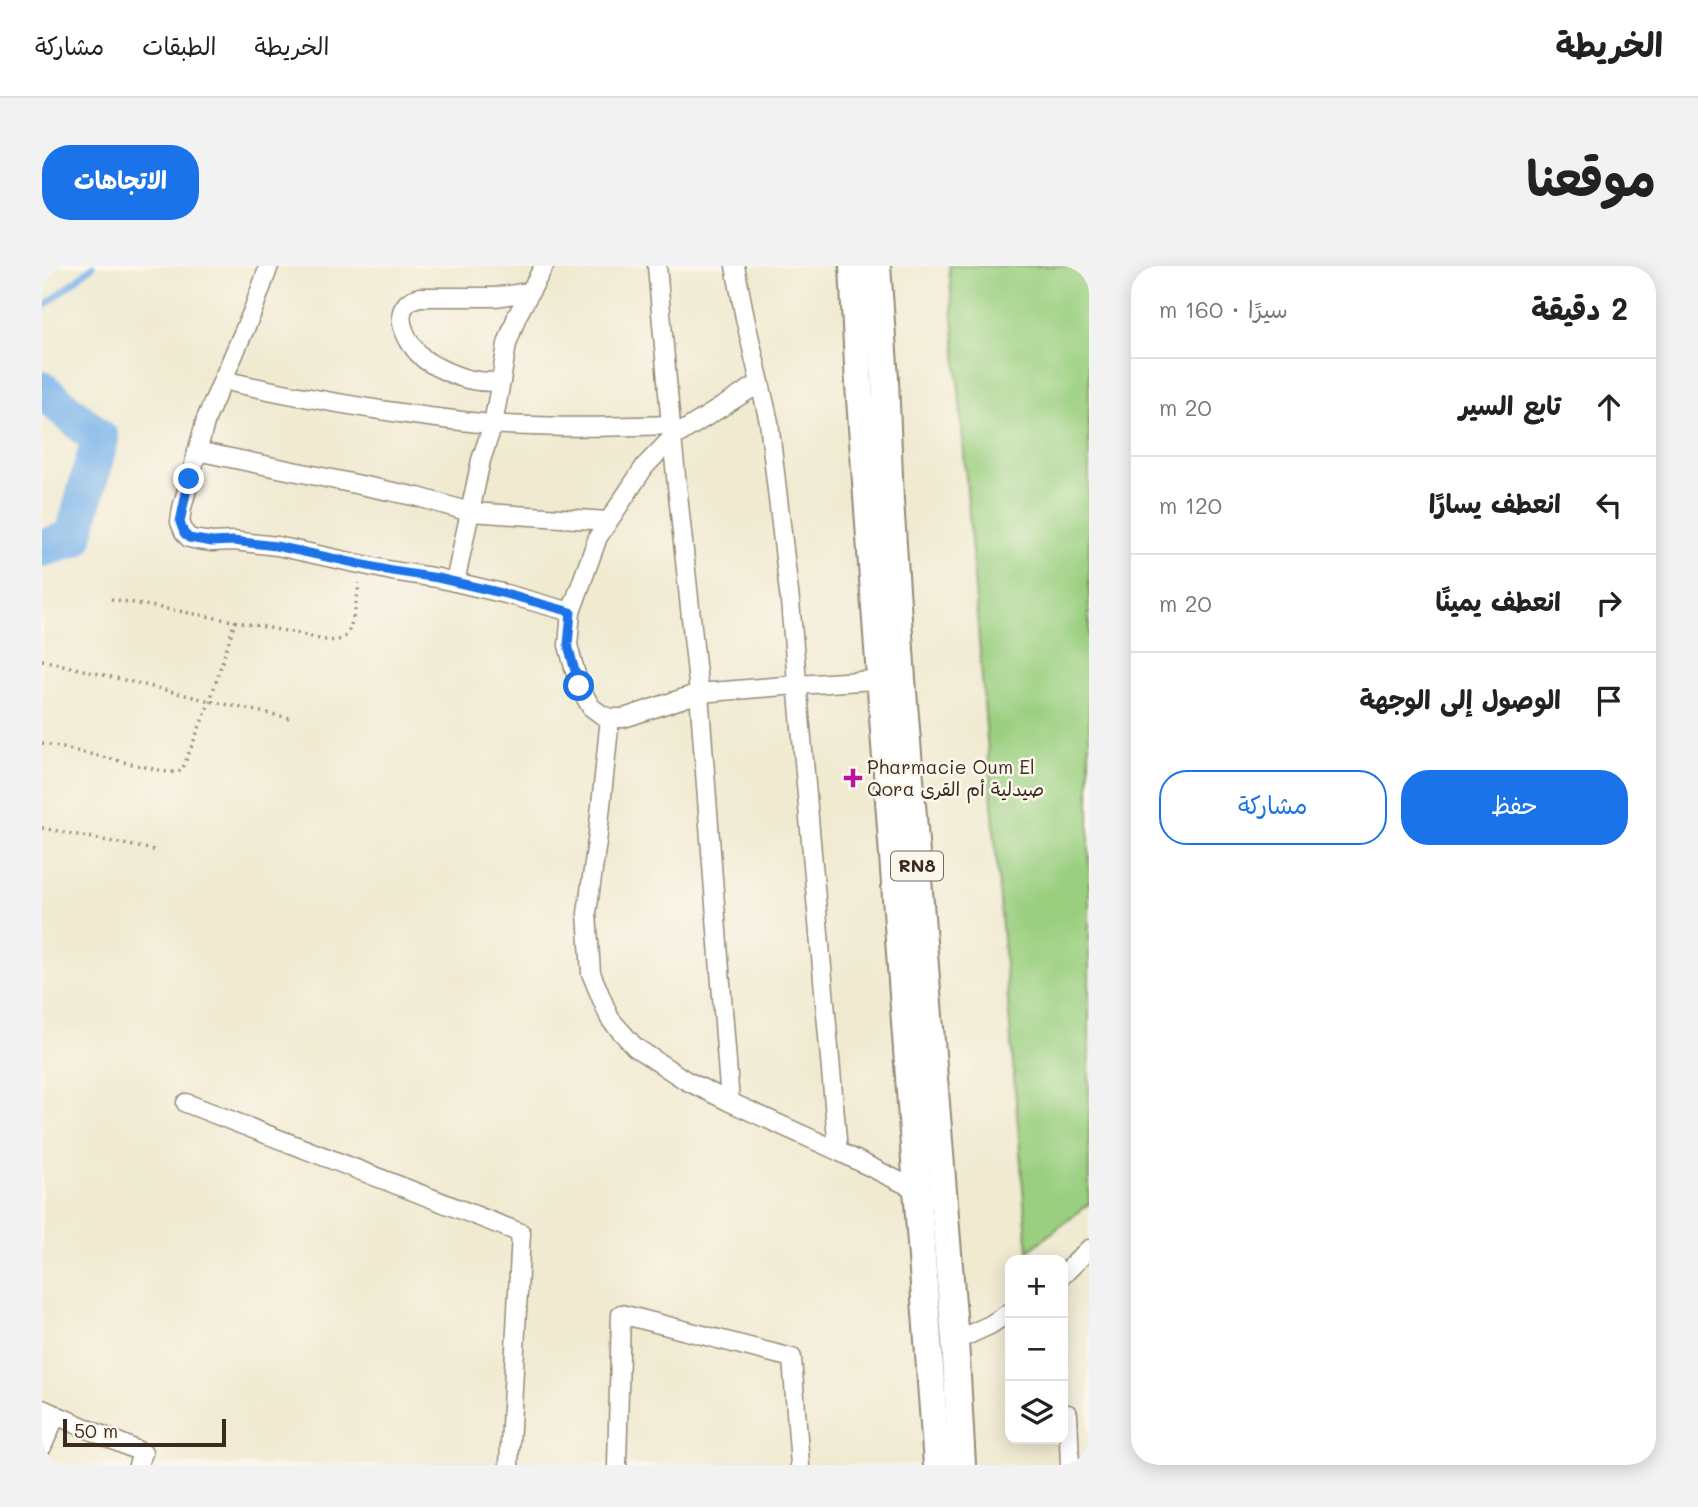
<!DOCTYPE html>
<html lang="ar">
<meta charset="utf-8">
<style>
body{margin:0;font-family:Mali,"Playpen Sans Arabic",sans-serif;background:#f2f2f2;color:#222;direction:rtl}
.controls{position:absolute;right:21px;bottom:21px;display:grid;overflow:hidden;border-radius:14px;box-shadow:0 4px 18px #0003}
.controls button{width:63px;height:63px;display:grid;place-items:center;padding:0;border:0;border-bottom:2px solid #e0e0e0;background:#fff;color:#222;font:35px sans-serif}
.scale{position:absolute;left:21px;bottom:18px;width:163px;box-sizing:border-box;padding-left:7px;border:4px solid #3b2a1e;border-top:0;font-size:19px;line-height:24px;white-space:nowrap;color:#3b2a1e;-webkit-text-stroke:5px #fbf7ec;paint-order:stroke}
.stop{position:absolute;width:21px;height:21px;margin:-16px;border:5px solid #1a73e8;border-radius:50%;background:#fff}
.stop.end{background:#1a73e8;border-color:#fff;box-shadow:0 2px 7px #0008}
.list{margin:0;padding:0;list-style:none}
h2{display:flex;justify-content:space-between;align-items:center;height:91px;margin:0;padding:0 28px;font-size:30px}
h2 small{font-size:23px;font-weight:400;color:#767676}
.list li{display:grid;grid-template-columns:46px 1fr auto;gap:21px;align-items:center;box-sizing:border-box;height:98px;padding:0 28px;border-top:2px solid #e0e0e0}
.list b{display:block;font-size:26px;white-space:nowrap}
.list em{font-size:23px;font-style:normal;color:#767676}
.actions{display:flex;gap:14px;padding:21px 28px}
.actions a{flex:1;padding:16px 0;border:2px solid #1a73e8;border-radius:28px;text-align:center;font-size:24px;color:#1a73e8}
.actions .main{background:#1a73e8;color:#fff}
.icon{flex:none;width:38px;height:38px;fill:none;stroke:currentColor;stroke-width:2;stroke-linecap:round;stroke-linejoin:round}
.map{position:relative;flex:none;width:1047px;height:1199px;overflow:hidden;direction:ltr;border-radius:28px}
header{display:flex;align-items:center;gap:42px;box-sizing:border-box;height:98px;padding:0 35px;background:#fff;border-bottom:2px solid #e0e0e0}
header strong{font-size:33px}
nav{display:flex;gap:38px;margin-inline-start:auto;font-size:24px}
.intro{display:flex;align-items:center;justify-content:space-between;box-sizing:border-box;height:168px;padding:0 42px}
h1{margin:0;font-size:49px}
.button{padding:18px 32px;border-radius:28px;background:#1a73e8;color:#fff;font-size:24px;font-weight:700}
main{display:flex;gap:42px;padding:0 42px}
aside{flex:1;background:#fff;border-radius:28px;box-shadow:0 4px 18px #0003}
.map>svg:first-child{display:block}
.green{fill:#9acf7f;stroke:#6a7c4e;stroke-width:2}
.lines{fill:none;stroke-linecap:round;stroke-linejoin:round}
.stream{stroke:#7ab4eb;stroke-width:6}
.river{stroke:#7ab4eb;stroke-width:38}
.street-casing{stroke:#968a78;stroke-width:21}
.primary-casing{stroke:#968a78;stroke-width:30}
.path{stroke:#968a78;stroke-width:3.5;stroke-dasharray:2 5;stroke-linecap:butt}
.street{stroke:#fff;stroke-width:18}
.primary{stroke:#fff;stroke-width:26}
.route{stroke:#1a73e8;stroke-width:9}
.poi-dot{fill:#b5179e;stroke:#fbf7ec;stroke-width:2.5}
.labels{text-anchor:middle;stroke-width:5;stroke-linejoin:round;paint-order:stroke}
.shield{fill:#fbf7ec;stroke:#75685c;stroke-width:2}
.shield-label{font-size:18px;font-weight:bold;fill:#3b2a1e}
.poi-label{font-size:19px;fill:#3b2a1e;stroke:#fbf7ec;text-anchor:start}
</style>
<header>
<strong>الخريطة</strong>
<nav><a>الخريطة</a><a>الطبقات</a><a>مشاركة</a></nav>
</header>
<div class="intro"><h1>موقعنا</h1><a class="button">الاتجاهات</a></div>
<main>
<aside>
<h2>2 دقيقة<small>سيرًا · 160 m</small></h2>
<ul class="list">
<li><svg class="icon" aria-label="ahead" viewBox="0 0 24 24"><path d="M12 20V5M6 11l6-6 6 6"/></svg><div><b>تابع السير</b></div><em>20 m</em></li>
<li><svg class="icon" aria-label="left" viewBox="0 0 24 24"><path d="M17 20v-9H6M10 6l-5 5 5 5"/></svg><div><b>انعطف يسارًا</b></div><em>120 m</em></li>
<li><svg class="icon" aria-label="right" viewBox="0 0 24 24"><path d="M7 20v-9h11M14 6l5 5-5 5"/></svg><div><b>انعطف يمينًا</b></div><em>20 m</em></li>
<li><svg class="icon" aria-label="arrive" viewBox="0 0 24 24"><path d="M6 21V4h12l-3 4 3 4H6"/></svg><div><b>الوصول إلى الوجهة</b></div></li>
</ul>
<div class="actions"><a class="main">حفظ</a><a>مشاركة</a></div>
</aside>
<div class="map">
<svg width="1047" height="1199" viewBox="0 0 1047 1199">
<rect width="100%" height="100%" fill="#fbf7ec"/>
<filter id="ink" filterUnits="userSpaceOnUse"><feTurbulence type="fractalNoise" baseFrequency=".0143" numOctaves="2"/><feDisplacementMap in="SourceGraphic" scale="14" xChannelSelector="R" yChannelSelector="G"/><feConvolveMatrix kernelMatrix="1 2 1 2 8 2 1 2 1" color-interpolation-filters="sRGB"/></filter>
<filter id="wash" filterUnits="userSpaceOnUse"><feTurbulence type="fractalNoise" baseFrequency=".00686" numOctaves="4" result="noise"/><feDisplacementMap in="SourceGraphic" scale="28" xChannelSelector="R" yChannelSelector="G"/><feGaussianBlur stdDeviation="1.57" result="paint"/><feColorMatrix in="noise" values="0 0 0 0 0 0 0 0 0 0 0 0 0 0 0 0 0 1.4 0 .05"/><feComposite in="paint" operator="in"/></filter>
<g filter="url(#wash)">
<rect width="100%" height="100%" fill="#f0ead1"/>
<polygon class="green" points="907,0 1047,0 1047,938 986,985"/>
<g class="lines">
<polyline class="stream" points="0,42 51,0"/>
<polyline class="river" points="0,124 58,173 31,273 0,282"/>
</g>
</g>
<g filter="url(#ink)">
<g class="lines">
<g class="street-casing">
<g id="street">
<polyline points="227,0 211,44 164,153 140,242 138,256 142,266 147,272 156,274 170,276 191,275 235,280 350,305 396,312 464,328 529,346"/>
<polyline points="615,0 630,172 603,200 556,271 529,346 526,379 537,420 549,441 560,449 568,452 582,452 657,427 755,419 849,413"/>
<polyline points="693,0 703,52 727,156 748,335 796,885"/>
<path d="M 487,26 L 453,31 L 378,31 C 344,39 364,77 381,92 C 385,96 390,98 395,101 C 417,112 435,118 459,115 L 465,78 L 475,50 L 502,0"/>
<path d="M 181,114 C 240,128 298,138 358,147 C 393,152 428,157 464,159 C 519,162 574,161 629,159"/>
<polyline points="459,115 451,158 439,194 428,246 566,255"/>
<polyline points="718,117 630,172 657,427 688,836 796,885 883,928"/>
<polyline points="155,185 376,231 428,246 413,316"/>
<polyline points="568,452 556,568 545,647 549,707 568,753 593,781 643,814 688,836"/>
<polyline points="144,837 479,967 467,1199"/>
<polyline points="1021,1009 1047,983"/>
<polyline points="913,1075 948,1059 968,1046"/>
<polyline points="0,1143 101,1187 96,1199"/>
<polyline points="1026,1148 1028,1199"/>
<polyline points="0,1181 14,1149"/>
<polyline points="575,1199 579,1048 750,1092 758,1199"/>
</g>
</g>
<g class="primary-casing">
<g id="primary">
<polyline points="811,0 817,119 895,1199"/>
<polyline points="835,0 843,114 848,234 860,413 913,1075 920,1199"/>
</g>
</g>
<g class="path">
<path d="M 69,333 C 131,344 192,355 254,367 C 265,369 290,379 301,372 C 311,366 316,328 317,317"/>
<polyline points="0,394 168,435 252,453"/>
<polyline points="0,477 125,506 136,506 140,504 168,435 193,355"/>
<polyline points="0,562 112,584"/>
</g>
<use href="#street" class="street"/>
<use href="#primary" class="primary"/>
</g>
</g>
<g class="lines" filter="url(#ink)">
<polyline class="route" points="147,213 138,256 142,267 147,272 170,276 191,275 234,280 350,305 396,312 464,328 529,346 526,379 537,420"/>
</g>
<path class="poi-dot" d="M807.5 501.5h7v7h7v7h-7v7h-7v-7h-7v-7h7z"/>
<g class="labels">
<rect class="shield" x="849" y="585.5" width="52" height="29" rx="5"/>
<g class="shield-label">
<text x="875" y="606">RN8</text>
</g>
<g class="poi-label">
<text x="825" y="508">Pharmacie Oum El<tspan x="825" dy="22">Qora صيدلية أم القرى</tspan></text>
</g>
</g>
</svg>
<div class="controls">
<button>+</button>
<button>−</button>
<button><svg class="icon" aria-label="layers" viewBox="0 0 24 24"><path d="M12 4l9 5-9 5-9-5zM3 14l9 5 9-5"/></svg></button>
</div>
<div class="scale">50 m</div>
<div class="stop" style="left:537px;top:420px"></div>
<div class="stop end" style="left:147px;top:213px"></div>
</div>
</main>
